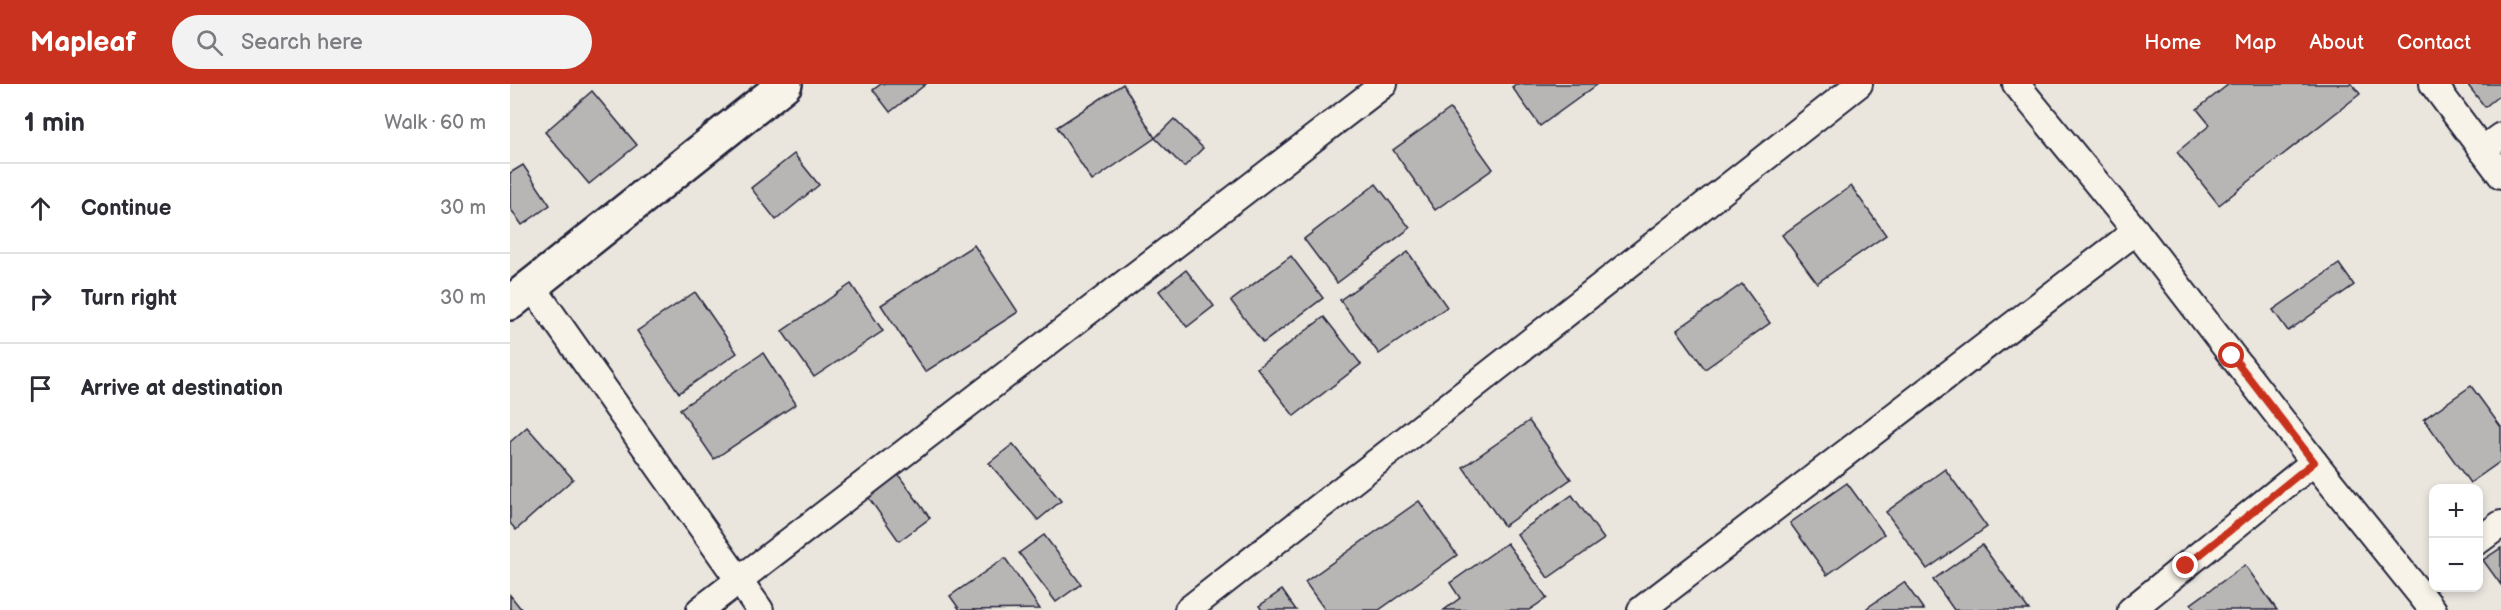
<!DOCTYPE html>
<meta charset="utf-8">
<style>
body{margin:0;font-family:"Balsamiq Sans",sans-serif;background:#f2f2f3;color:#2b2b33}
.controls{position:absolute;right:18px;bottom:18px;display:grid;overflow:hidden;border-radius:12px;box-shadow:0 3px 9px #0003}
.controls button{width:54px;height:54px;display:grid;place-items:center;padding:0;border:0;border-bottom:2px solid #e1e1e2;background:#fff;color:#2b2b33;font:30px sans-serif}
.stop{position:absolute;width:18px;height:18px;margin:-14px;border:4px solid #c8321e;border-radius:50%;background:#fff}
.stop.end{background:#c8321e;border-color:#fff;box-shadow:0 2px 6px #0008}
.list{margin:0;padding:0;list-style:none}
h2{display:flex;justify-content:space-between;align-items:center;height:78px;margin:0;padding:0 24px;font-size:26px}
h2 small{font-size:20px;font-weight:400;color:#7c7c81}
.list li{display:grid;grid-template-columns:39px 1fr auto;gap:18px;align-items:center;box-sizing:border-box;height:90px;padding:0 24px;border-top:2px solid #e1e1e2}
.list b{display:block;font-size:22px;white-space:nowrap}
.list em{font-size:20px;font-style:normal;color:#7c7c81}
.icon{flex:none;width:33px;height:33px;fill:none;stroke:currentColor;stroke-width:2;stroke-linecap:round;stroke-linejoin:round}
.map{position:relative;flex:none;width:1991px;height:526px;overflow:hidden}
header{display:flex;align-items:center;gap:36px;box-sizing:border-box;height:84px;padding:0 30px;background:#c8321e;color:#fff}
header strong{font-size:28px}
nav{display:flex;gap:33px;margin-inline-start:auto;font-size:21px}
.search{width:420px;height:54px;background:#f2f2f3;display:flex;align-items:center;gap:15px;box-sizing:border-box;padding:0 21px;border-radius:33px;color:#7c7c81;font-size:22px}
main{display:flex}
aside{flex:1;background:#fff}
.map>svg:first-child{display:block}
.building{fill:#b8b6b5;stroke:#22223b;stroke-width:1.5}
.lines{fill:none;stroke-linecap:round;stroke-linejoin:round}
.street-casing{stroke:#22223b;stroke-width:30}
.highway-casing{stroke:#22223b;stroke-width:38}
.street{stroke:#f7f3e8;stroke-width:26}
.highway{stroke:#f7f3e8;stroke-width:33}
.route{stroke:#c8321e;stroke-width:8}
</style>
<header>
<strong>Mapleaf</strong>
<div class="search"><svg class="icon" aria-label="search" viewBox="0 0 24 24"><circle cx="10" cy="10" r="6"/><path d="M15 15l6 6"/></svg>Search here</div>
<nav><a>Home</a><a>Map</a><a>About</a><a>Contact</a></nav>
</header>
<main>
<aside>
<h2>1 min<small>Walk · 60 m</small></h2>
<ul class="list">
<li><svg class="icon" aria-label="ahead" viewBox="0 0 24 24"><path d="M12 20V5M6 11l6-6 6 6"/></svg><div><b>Continue</b></div><em>30 m</em></li>
<li><svg class="icon" aria-label="right" viewBox="0 0 24 24"><path d="M7 20v-9h11M14 6l5 5-5 5"/></svg><div><b>Turn right</b></div><em>30 m</em></li>
<li><svg class="icon" aria-label="arrive" viewBox="0 0 24 24"><path d="M6 21V4h12l-3 4 3 4H6"/></svg><div><b>Arrive at destination</b></div></li>
</ul>
</aside>
<div class="map">
<svg width="1991" height="526" viewBox="0 0 1991 526">
<rect width="100%" height="100%" fill="#eae6de"/>
<filter id="ink" filterUnits="userSpaceOnUse"><feTurbulence type="fractalNoise" baseFrequency=".0167" numOctaves="2"/><feDisplacementMap in="SourceGraphic" scale="12" xChannelSelector="R" yChannelSelector="G"/><feConvolveMatrix kernelMatrix="1 2 1 2 8 2 1 2 1" color-interpolation-filters="sRGB"/></filter>
<g filter="url(#ink)">
<g class="building">
<polygon points="371,0 416,0 380,28 363,6"/>
<polygon points="613,0 645,54 582,97 547,43"/>
<polygon points="1006,0 1088,0 1030,42 1002,3"/>
<polygon points="1719,0 1842,0 1850,10 1709,121 1667,68 1700,41 1687,25"/>
<polygon points="1957,0 1991,0 1991,10 1975,23"/>
<polygon points="82,7 127,61 79,100 35,48"/>
<polygon points="940,25 983,85 925,126 883,66"/>
<polygon points="664,35 693,64 674,83 645,54"/>
<polygon points="284,70 309,101 266,136 241,104"/>
<polygon points="13,81 40,121 12,141 0,124 0,89"/>
<polygon points="866,100 900,144 827,199 794,155"/>
<polygon points="1341,102 1376,151 1307,199 1272,151"/>
<polygon points="464,161 508,228 415,288 371,221"/>
<polygon points="898,168 937,223 869,270 830,216"/>
<polygon points="781,172 813,214 753,259 721,217"/>
<polygon points="1829,180 1844,201 1778,247 1763,226"/>
<polygon points="676,186 704,222 677,243 649,207"/>
<polygon points="341,200 373,247 304,293 272,247"/>
<polygon points="1232,200 1260,239 1195,285 1167,246"/>
<polygon points="185,208 227,269 169,309 127,247"/>
<polygon points="814,233 851,280 784,332 747,284"/>
<polygon points="253,269 286,320 204,375 170,325"/>
<polygon points="1961,302 1991,343 1991,377 1960,399 1914,335"/>
<polygon points="1019,337 1061,395 994,442 953,383"/>
<polygon points="17,343 63,395 6,446 0,439 0,358"/>
<polygon points="503,360 551,417 528,436 479,379"/>
<polygon points="1435,385 1477,443 1417,485 1376,428"/>
<polygon points="387,389 420,434 389,457 356,410"/>
<polygon points="1337,399 1374,450 1317,491 1280,439"/>
<polygon points="1062,411 1094,455 1038,494 1007,450"/>
<polygon points="909,417 947,471 869,526 815,526 795,498"/>
<polygon points="534,451 571,500 546,518 509,469"/>
<polygon points="997,459 1037,514 1019,526 934,526 950,514 940,499"/>
<polygon points="1472,461 1519,526 1444,526 1423,496"/>
<polygon points="1991,464 1991,501 1973,476"/>
<polygon points="495,474 530,525 450,526 440,512"/>
<polygon points="1735,481 1767,526 1686,526 1681,520"/>
<polygon points="1394,498 1414,526 1358,526 1357,524"/>
<polygon points="772,506 786,526 752,526 749,522"/>
<polygon points="0,511 12,526 0,526"/>
</g>
<g class="lines">
<g class="street-casing">
<g id="street">
<polyline points="1506,0 1626,147 1804,378 1923,526"/>
<polyline points="1923,0 1991,91"/>
<polyline points="1972,66 1991,52"/>
<polyline points="21,201 250,526"/>
<polyline points="1968,457 1991,440"/>
<polyline points="190,526 874,0"/>
<polyline points="678,526 1349,0"/>
<polyline points="1131,526 1626,147"/>
<polyline points="1621,526 1804,378"/>
</g>
</g>
<g class="highway-casing">
<polyline id="highway" points="0,219 275,0"/>
</g>
<use href="#street" class="street"/>
<use href="#highway" class="highway"/>
</g>
</g>
<g class="lines" filter="url(#ink)">
<polyline class="route" points="1676,482 1804,378 1722,272"/>
</g>
</svg>
<div class="controls">
<button>+</button>
<button>−</button>
</div>
<div class="stop" style="left:1722px;top:272px"></div>
<div class="stop end" style="left:1676px;top:482px"></div>
</div>
</main>
